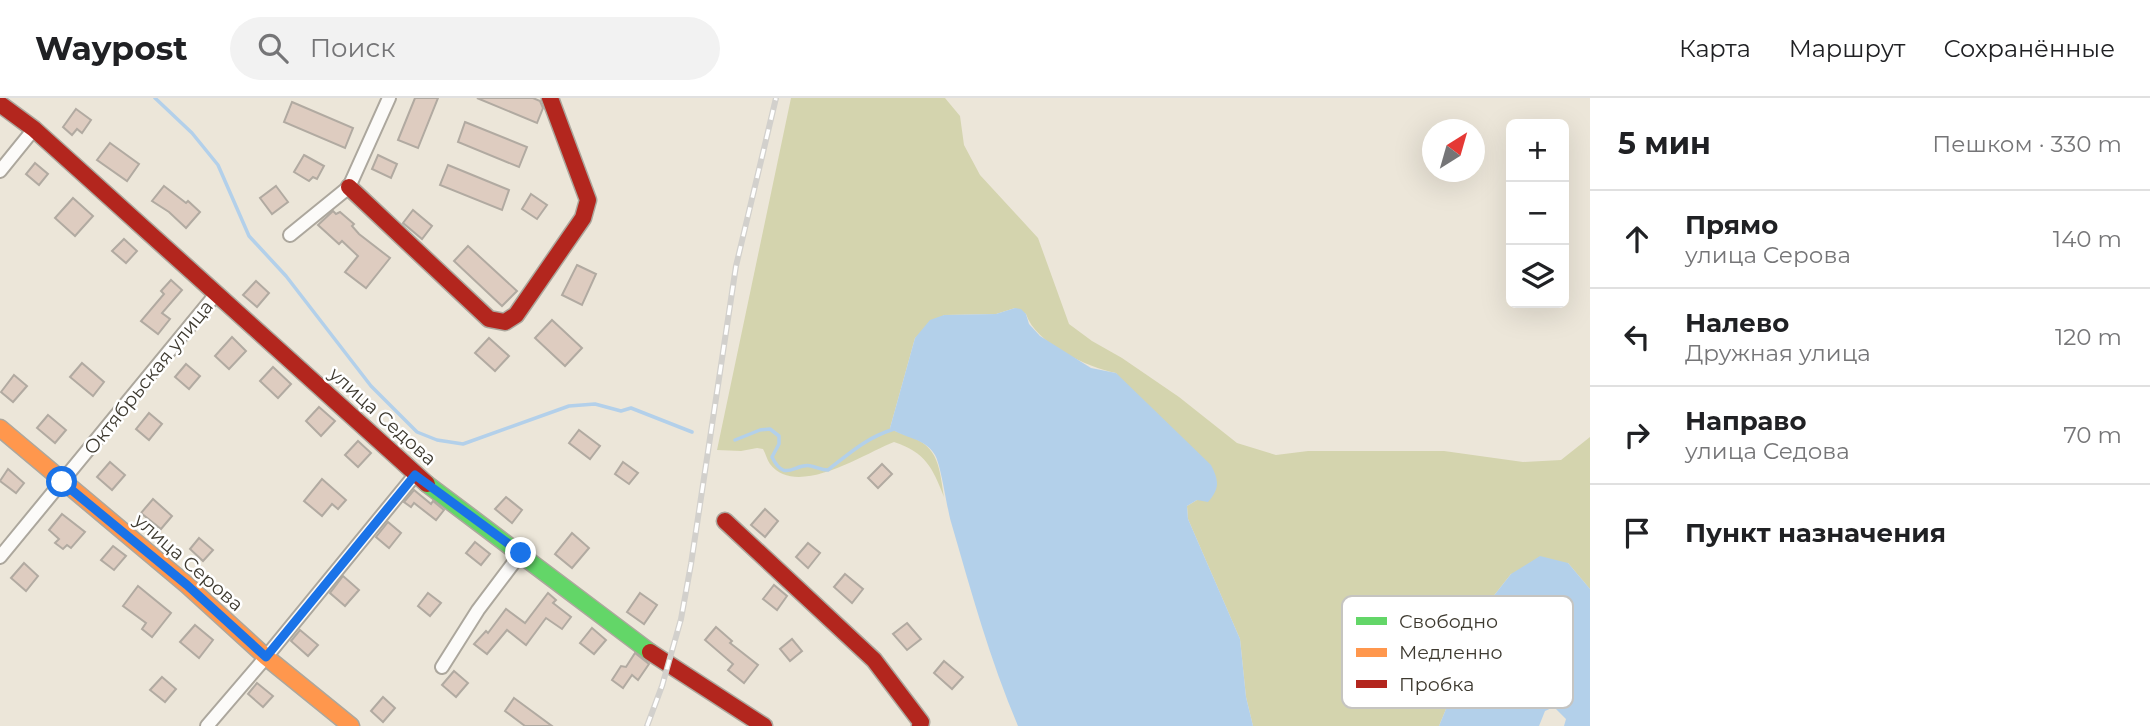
<!DOCTYPE html>
<html lang="ru">
<meta charset="utf-8">
<style>
body{margin:0;font-family:Montserrat,sans-serif;background:#f2f2f2;color:#202124}
.controls{position:absolute;right:21px;top:21px;display:grid;overflow:hidden;border-radius:10px;box-shadow:0 7px 28px #0002}
.controls button{width:63px;height:63px;display:grid;place-items:center;padding:0;border:0;border-bottom:2px solid #e0e0e0;background:#fff;color:#202124;font:35px sans-serif}
.compass{position:absolute;left:1422px;top:21px;width:63px;height:63px;border-radius:50%;background:#fff;box-shadow:0 7px 28px #0002;rotate:37deg}
.stop{position:absolute;width:21px;height:21px;margin:-16px;border:5px solid #1a73e8;border-radius:50%;background:#fff}
.stop.end{background:#1a73e8;border-color:#fff;box-shadow:0 2px 7px #0008}
.list{margin:0;padding:0;list-style:none}
h2{display:flex;justify-content:space-between;align-items:center;height:91px;margin:0;padding:0 28px;font-size:30px}
h2 small{font-size:23px;font-weight:400;color:#757577}
.list li{display:grid;grid-template-columns:46px 1fr auto;gap:21px;align-items:center;box-sizing:border-box;height:98px;padding:0 28px;border-top:2px solid #e0e0e0}
.list b{display:block;font-size:26px;white-space:nowrap}
.list p{margin:0;font-size:23px;white-space:nowrap;color:#757577}
.list em{font-size:23px;font-style:normal;color:#757577}
.icon{flex:none;width:38px;height:38px;fill:none;stroke:currentColor;stroke-width:2;stroke-linecap:round;stroke-linejoin:round}
.map{position:relative;flex:none;width:1590px;height:628px;overflow:hidden}
header{display:flex;align-items:center;gap:42px;box-sizing:border-box;height:98px;padding:0 35px;background:#fff;border-bottom:2px solid #e0e0e0}
header strong{font-size:33px}
nav{display:flex;gap:38px;margin-inline-start:auto;font-size:24px}
.search{width:490px;height:63px;background:#f2f2f2;display:flex;align-items:center;gap:18px;box-sizing:border-box;padding:0 24px;border-radius:38px;color:#757577;font-size:26px}
main{display:flex}
aside{flex:1;background:#fff}
.map>svg:first-child{display:block}
.green{fill:#d4d4ae}
.water{fill:#b3d0ea}
.lines{fill:none;stroke-linecap:round;stroke-linejoin:round}
.stream{stroke:#b3d0ea;stroke-width:3.5}
.building{fill:#deccc0;stroke:#b1aaa1;stroke-width:2}
.street-casing{stroke:#aca79d;stroke-width:16}
.fast-casing{stroke:#aca79d;stroke-width:19}
.slow-casing{stroke:#aca79d;stroke-width:19}
.jam-casing{stroke:#aca79d;stroke-width:19}
.street{stroke:#fcfbf9;stroke-width:12}
.fast{stroke:#63d668;stroke-width:16}
.slow{stroke:#ff974d;stroke-width:16}
.jam{stroke:#b3261e;stroke-width:16}
.rail-casing{stroke:#d2d0cc;stroke-width:6}
.rail{stroke:#fff;stroke-width:3.5;stroke-dasharray:10;stroke-linecap:butt}
.route{stroke:#1a73e8;stroke-width:9}
.labels{text-anchor:middle;stroke-width:5;stroke-linejoin:round;paint-order:stroke}
.street-label{font-size:19px;fill:#3e3a30;stroke:#fff}
.key{fill:#fff;stroke:#c5c4c1;stroke-width:2}
.key-label{font-size:19px;fill:#3e3a30}
</style>
<header>
<strong>Waypost</strong>
<div class="search"><svg class="icon" aria-label="search" viewBox="0 0 24 24"><circle cx="10" cy="10" r="6"/><path d="M15 15l6 6"/></svg>Поиск</div>
<nav><a>Карта</a><a>Маршрут</a><a>Сохранённые</a></nav>
</header>
<main>
<div class="map">
<svg width="1590" height="628" viewBox="0 0 1590 628">
<rect width="100%" height="100%" fill="#ece6d9"/>
<path class="green" d="M 791,0 L 945,0 L 960,18 L 964,47 L 980,77 L 1038,140 L 1069,226 L 1092,243 L 1122,260 L 1179,299 L 1237,345 L 1276,357 L 1308,353 L 1444,353 L 1523,364 L 1561,362 L 1590,339 L 1590,491 L 1568,465 L 1511,476 L 1492,500 L 1439,628 L 1253,628 L 1246,599 L 1240,541 L 1188,421 L 1187,408 L 1197,402 L 1116,275 C 1087,269 1036,246 1026,216 L 1015,210 L 996,216 L 944,217 L 915,240 L 890,330 C 898,336 907,336 916,341 C 940,352 940,376 944,399 C 932,369 926,355 894,344 C 865,355 797,401 770,366 C 767,362 766,356 763,351 L 757,350 L 741,353 L 717,352 Z"/>
<g class="water">
<path d="M 1015,210 L 1021,211 L 1026,216 L 1029,226 L 1040,238 L 1091,270 L 1116,275 L 1211,367 C 1219,383 1220,390 1208,404 L 1197,402 L 1187,408 L 1188,421 L 1240,541 L 1246,599 L 1253,628 L 1018,628 C 990,562 971,493 951,424 C 947,410 941,367 935,357 C 924,339 905,341 890,330 L 915,240 L 930,222 L 944,217 L 996,216 Z"/>
<polygon points="1540,458 1568,465 1590,491 1590,628 1564,628 1566,621 1554,609 1545,613 1539,628 1439,628 1492,500 1511,476"/>
</g>
<g class="lines">
<g class="stream">
<polyline points="155,0 192,35 218,67 249,138 286,178 371,288 417,334 437,342 463,346 569,308 595,306 621,313 631,310 692,334"/>
<path d="M 735,342 L 760,332 L 770,331 L 779,338 L 779,346 L 772,359 C 785,386 795,364 811,368 C 817,369 821,372 828,372 C 851,354 866,340 894,331"/>
</g>
</g>
<g class="building">
<polygon points="415,0 438,0 418,50 398,42"/>
<polygon points="477,0 533,0 540,3 543,10 537,25"/>
<polygon points="292,4 353,30 345,50 284,24"/>
<polygon points="76,11 91,22 82,35 77,31 72,37 63,29"/>
<polygon points="465,24 527,49 519,69 458,44"/>
<polygon points="110,45 139,66 127,83 97,62"/>
<polygon points="304,57 324,68 317,81 313,79 309,83 294,74"/>
<polygon points="378,57 397,66 391,80 372,71"/>
<polygon points="35,65 48,76 39,87 26,76"/>
<polygon points="448,67 509,92 502,112 440,87"/>
<polygon points="164,88 186,105 188,103 200,114 186,130 169,114 152,103"/>
<polygon points="276,88 288,104 272,116 260,100"/>
<polygon points="531,96 547,107 537,121 522,111"/>
<polygon points="73,100 93,118 75,138 55,120"/>
<polygon points="413,112 432,128 422,141 403,125"/>
<polygon points="333,113 336,116 340,114 354,126 352,128 359,136 390,160 366,190 345,174 358,158 342,143 339,146 318,127"/>
<polygon points="124,141 137,153 126,165 112,153"/>
<polygon points="468,148 517,193 502,208 454,163"/>
<polygon points="577,167 596,176 582,207 562,197"/>
<polygon points="171,182 182,192 162,215 170,221 158,236 141,223 164,196 161,193"/>
<polygon points="256,183 269,195 257,209 243,197"/>
<polygon points="552,222 582,250 565,268 535,240"/>
<polygon points="232,239 246,253 229,271 215,258"/>
<polygon points="489,240 509,258 495,273 475,255"/>
<polygon points="82,265 104,284 93,298 70,279"/>
<polygon points="186,266 200,278 189,291 175,279"/>
<polygon points="273,269 291,286 278,300 260,283"/>
<polygon points="14,277 27,288 13,304 1,294"/>
<polygon points="319,309 335,323 321,338 306,323"/>
<polygon points="149,315 162,326 149,342 136,331"/>
<polygon points="48,317 66,332 55,345 37,330"/>
<polygon points="579,332 600,348 590,361 569,345"/>
<polygon points="358,343 371,355 358,369 345,357"/>
<polygon points="110,364 125,377 112,392 97,379"/>
<polygon points="623,364 638,375 629,386 615,376"/>
<polygon points="882,366 892,376 878,390 868,380"/>
<polygon points="8,371 24,385 16,395 0,383"/>
<polygon points="322,381 346,402 338,411 332,406 322,418 304,403"/>
<polygon points="414,392 431,406 433,403 444,412 436,422 414,405 411,409 404,404"/>
<polygon points="506,399 522,412 512,425 495,411"/>
<polygon points="153,401 172,418 161,431 141,415"/>
<polygon points="765,411 778,423 765,439 751,427"/>
<polygon points="62,416 85,434 71,450 67,447 63,451 55,445 59,441 49,432"/>
<polygon points="388,424 401,435 389,450 376,439"/>
<polygon points="572,435 589,450 572,470 555,456"/>
<polygon points="199,440 213,452 203,463 190,451"/>
<polygon points="475,444 490,456 481,467 466,455"/>
<polygon points="808,445 820,455 808,470 796,459"/>
<polygon points="113,448 126,458 114,472 101,462"/>
<polygon points="24,465 38,478 26,493 11,480"/>
<polygon points="845,476 863,491 852,505 834,489"/>
<polygon points="343,478 359,492 345,508 330,495"/>
<polygon points="774,487 787,498 777,512 763,501"/>
<polygon points="138,488 171,515 152,539 142,531 146,525 123,508"/>
<polygon points="428,495 441,505 430,518 418,508"/>
<polygon points="548,495 556,502 553,505 571,519 562,531 546,520 526,547 507,532 487,556 474,546 486,533 488,535 506,511 525,525"/>
<polygon points="640,495 657,507 644,526 627,514"/>
<polygon points="907,525 921,541 907,552 893,536"/>
<polygon points="195,527 213,542 199,560 180,544"/>
<polygon points="716,529 732,543 730,545 758,567 744,585 728,572 733,566 705,542"/>
<polygon points="592,530 606,542 594,556 580,545"/>
<polygon points="300,532 318,547 308,558 291,543"/>
<polygon points="792,541 802,553 790,563 780,551"/>
<polygon points="635,555 649,566 638,582 632,577 623,590 612,582 621,568 626,569"/>
<polygon points="944,563 963,579 952,591 934,575"/>
<polygon points="454,573 468,585 456,599 442,587"/>
<polygon points="162,579 176,591 165,604 150,592"/>
<polygon points="257,585 273,598 263,609 248,596"/>
<polygon points="383,599 395,610 383,624 371,613"/>
<polygon points="514,600 552,628 525,628 505,613"/>
</g>
<g class="lines">
<g class="street-casing">
<g id="street">
<polyline points="0,73 34,31"/>
<polyline points="290,137 349,89 389,0"/>
<polyline points="0,459 216,196"/>
<polyline points="442,569 478,512 521,455"/>
<polyline points="207,628 266,559 415,377"/>
</g>
</g>
<g class="fast-casing">
<polyline id="fast" points="427,386 650,554"/>
</g>
<g class="slow-casing">
<polyline id="slow" points="0,330 187,487 266,559 351,628"/>
</g>
<g class="jam-casing">
<g id="jam">
<polyline points="0,6 34,31 427,386"/>
<polyline points="349,89 489,221 505,224 516,217 583,120 588,102 550,0"/>
<polyline points="725,423 874,562 921,624 920,628"/>
<polyline points="650,554 764,628"/>
</g>
</g>
<use href="#street" class="street"/>
<use href="#fast" class="fast"/>
<use href="#slow" class="slow"/>
<use href="#jam" class="jam"/>
<g class="rail-casing">
<polyline id="rail" points="647,628 662,588 681,521 691,466 736,168 776,0"/>
</g>
<use href="#rail" class="rail"/>
</g>
<g class="lines">
<polyline class="route" points="62,384 187,487 266,559 415,377 521,455"/>
</g>
<g class="labels">
<g class="street-label">
<text transform="translate(148 279) rotate(-51)" y="7">Октябрьская улица</text>
<text transform="translate(383 318) rotate(42)" y="7">улица Седова</text>
<text transform="translate(189 464) rotate(41)" y="7">улица Серова</text>
</g>
</g>
<rect x="1342" y="498" width="231" height="112" rx="10" class="key"/>
<rect x="1356" y="519" width="31" height="8" fill="#63d668"/>
<rect x="1356" y="550" width="31" height="9" fill="#ff974d"/>
<rect x="1356" y="582" width="31" height="8" fill="#b3261e"/>
<g class="key-label">
<text x="1399" y="530">Свободно</text>
<text x="1399" y="561">Медленно</text>
<text x="1399" y="593">Пробка</text>
</g>
</svg>
<div class="controls">
<button>+</button>
<button>−</button>
<button><svg class="icon" aria-label="layers" viewBox="0 0 24 24"><path d="M12 4l9 5-9 5-9-5zM3 14l9 5 9-5"/></svg></button>
</div>
<svg class="compass" viewBox="-18 -18 36 36"><path d="M0-13l5 13h-10z" fill="#e53935"/><path d="M0 13l5-13h-10z" fill="#757577"/></svg>
<div class="stop" style="left:62px;top:384px"></div>
<div class="stop end" style="left:521px;top:455px"></div>
</div>
<aside>
<h2>5 мин<small>Пешком · 330 m</small></h2>
<ul class="list">
<li><svg class="icon" aria-label="ahead" viewBox="0 0 24 24"><path d="M12 20V5M6 11l6-6 6 6"/></svg><div><b>Прямо</b><p>улица Серова</p></div><em>140 m</em></li>
<li><svg class="icon" aria-label="left" viewBox="0 0 24 24"><path d="M17 20v-9H6M10 6l-5 5 5 5"/></svg><div><b>Налево</b><p>Дружная улица</p></div><em>120 m</em></li>
<li><svg class="icon" aria-label="right" viewBox="0 0 24 24"><path d="M7 20v-9h11M14 6l5 5-5 5"/></svg><div><b>Направо</b><p>улица Седова</p></div><em>70 m</em></li>
<li><svg class="icon" aria-label="arrive" viewBox="0 0 24 24"><path d="M6 21V4h12l-3 4 3 4H6"/></svg><div><b>Пункт назначения</b></div></li>
</ul>
</aside>
</main>
